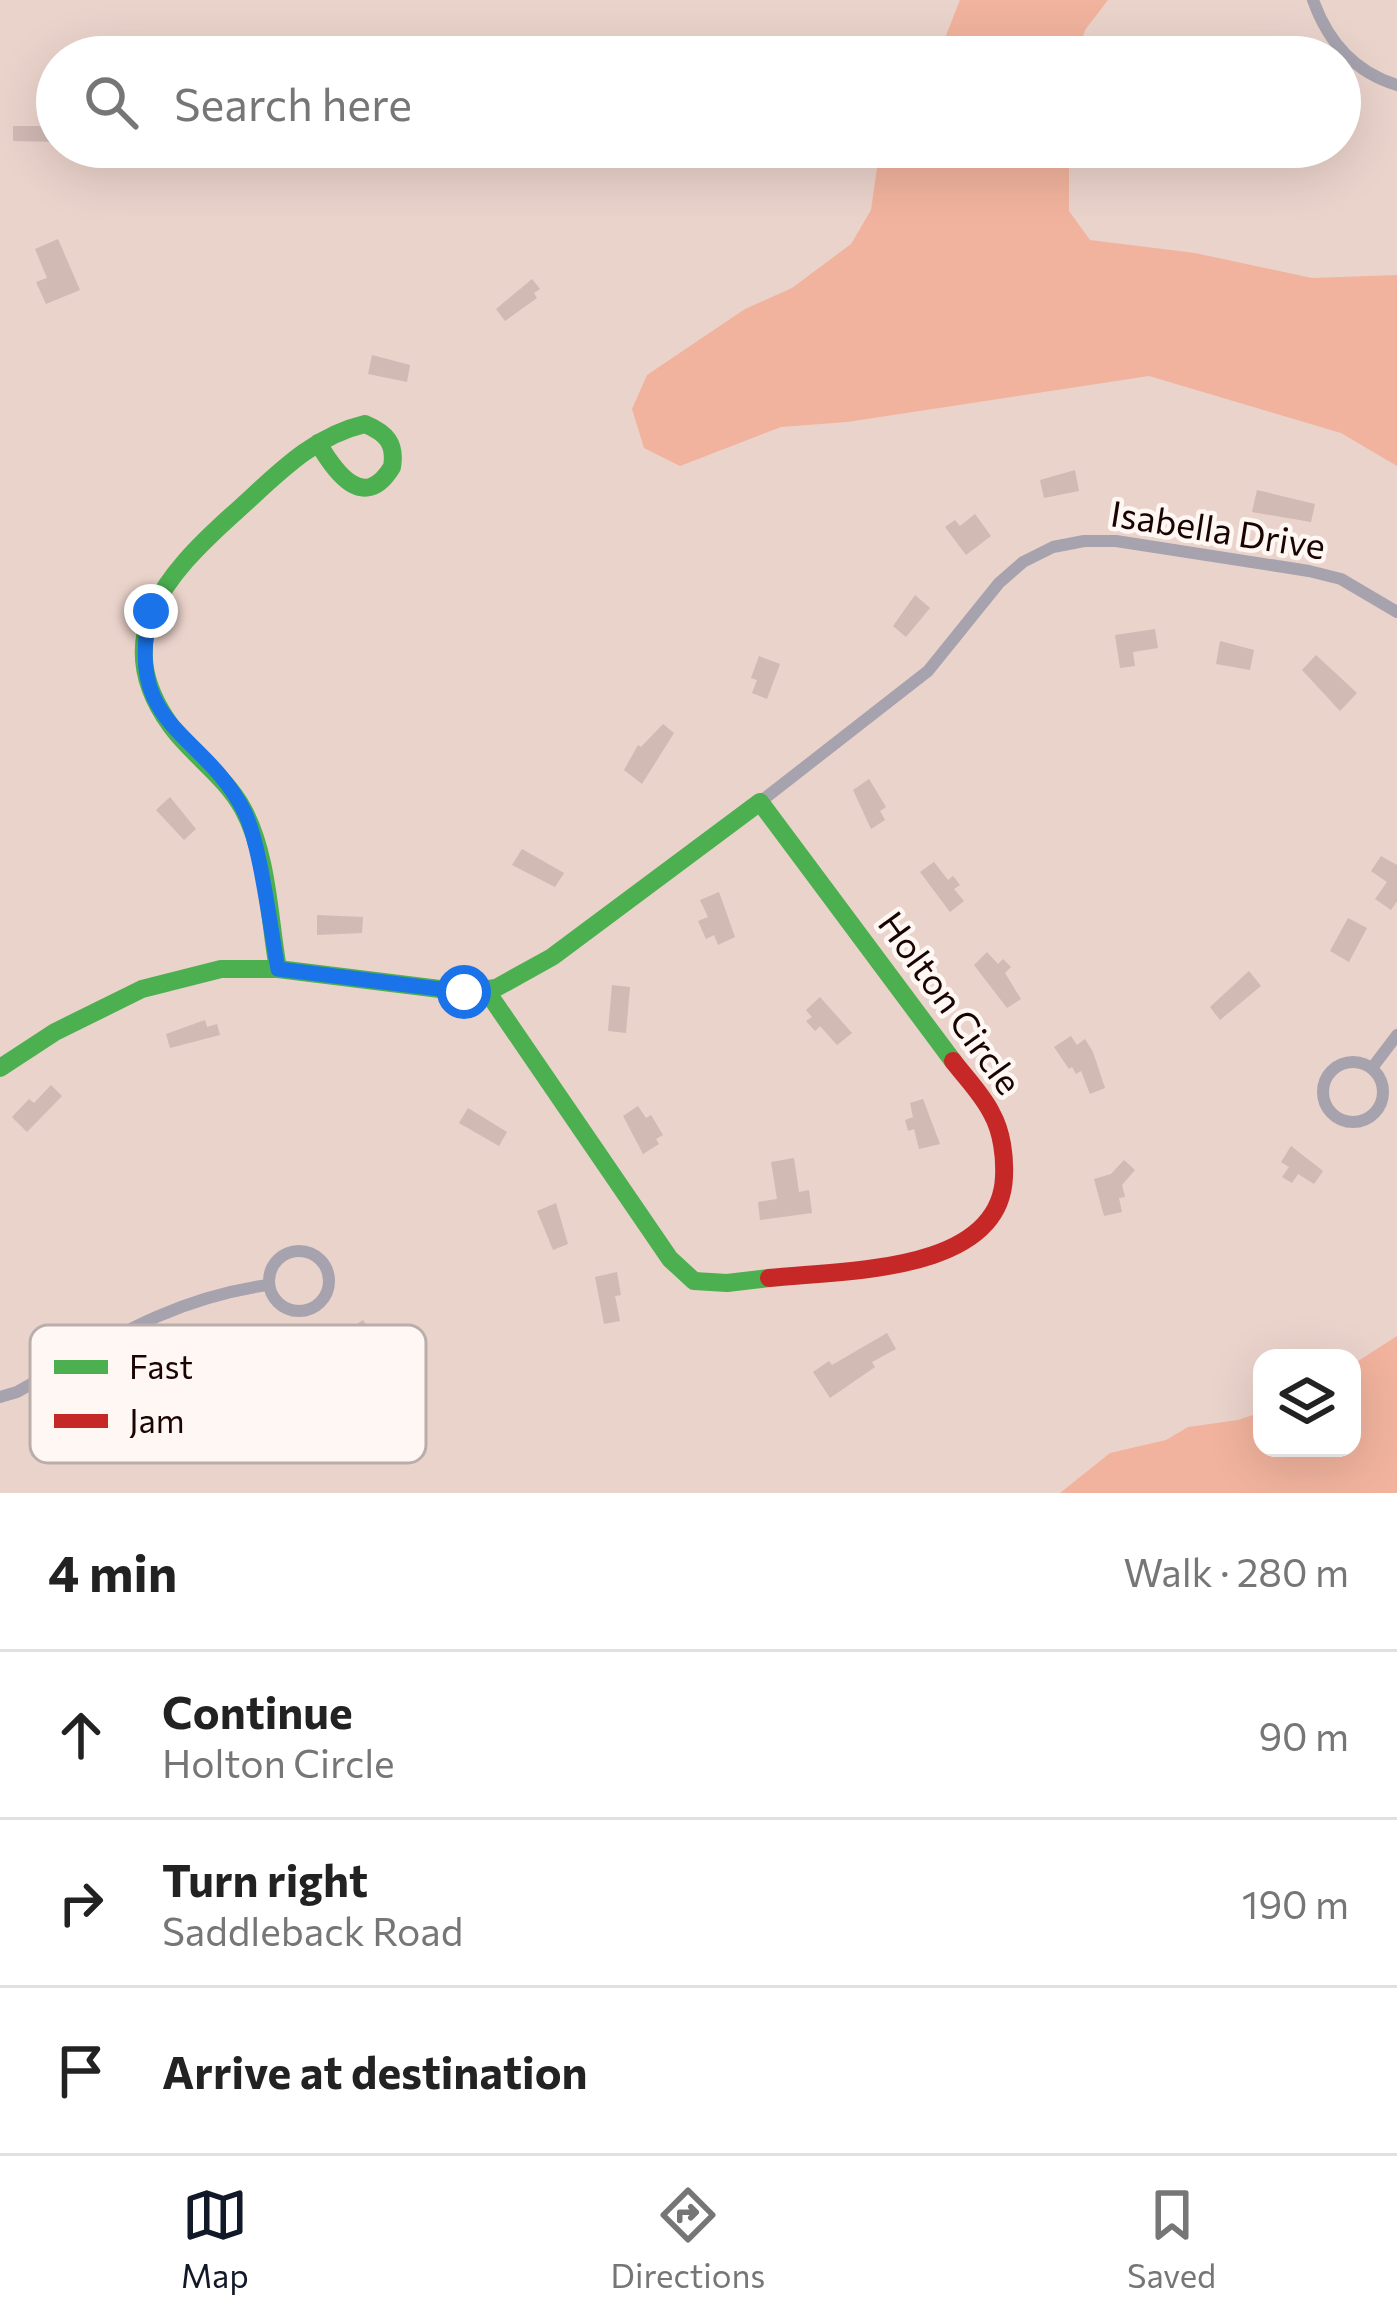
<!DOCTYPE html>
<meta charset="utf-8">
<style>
body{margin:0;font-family:Commissioner,sans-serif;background:#f6f6f6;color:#222}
.controls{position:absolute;right:36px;bottom:36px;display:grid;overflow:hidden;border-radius:24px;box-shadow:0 12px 48px #0002}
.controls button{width:108px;height:108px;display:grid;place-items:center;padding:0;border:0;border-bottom:3px solid #e0e0e0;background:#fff;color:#222;font:60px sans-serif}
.stop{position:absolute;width:36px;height:36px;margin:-27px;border:9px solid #1a73e8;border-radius:50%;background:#fff}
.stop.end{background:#1a73e8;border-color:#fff;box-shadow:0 3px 12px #0008}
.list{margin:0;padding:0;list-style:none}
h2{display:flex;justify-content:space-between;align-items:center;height:156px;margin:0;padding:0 48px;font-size:51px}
h2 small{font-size:39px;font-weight:400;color:#767676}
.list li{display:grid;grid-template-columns:78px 1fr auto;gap:36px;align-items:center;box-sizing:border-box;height:168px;padding:0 48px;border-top:3px solid #e0e0e0}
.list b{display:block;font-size:45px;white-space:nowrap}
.list p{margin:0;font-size:39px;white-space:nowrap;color:#767676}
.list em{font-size:39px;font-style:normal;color:#767676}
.icon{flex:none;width:66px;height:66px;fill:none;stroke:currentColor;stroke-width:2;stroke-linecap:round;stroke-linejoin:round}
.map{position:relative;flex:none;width:1397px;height:1493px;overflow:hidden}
.search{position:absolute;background:#fff;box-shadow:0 12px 48px #0002;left:36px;right:36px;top:36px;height:132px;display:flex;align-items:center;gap:30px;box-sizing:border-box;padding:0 42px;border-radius:66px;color:#767676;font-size:45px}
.sheet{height:660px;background:#fff}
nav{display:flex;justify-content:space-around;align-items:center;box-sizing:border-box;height:168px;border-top:3px solid #e0e0e0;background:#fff;font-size:33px;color:#767676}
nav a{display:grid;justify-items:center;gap:6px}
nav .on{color:#111827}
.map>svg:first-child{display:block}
.green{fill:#f1b39d}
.building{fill:#d1b9b4}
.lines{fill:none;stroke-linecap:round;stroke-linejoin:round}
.street{stroke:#a6a3ae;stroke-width:12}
.fast{stroke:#4caf50;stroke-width:18}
.jam{stroke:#c62828;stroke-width:18}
.route{stroke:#1a73e8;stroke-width:15}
.labels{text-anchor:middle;stroke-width:9;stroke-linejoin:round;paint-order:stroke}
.street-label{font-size:36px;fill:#1a0401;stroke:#fef7f4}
.key{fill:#fef7f4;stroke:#baaeab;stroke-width:3}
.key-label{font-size:33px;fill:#1a0401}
</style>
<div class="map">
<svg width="1397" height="1493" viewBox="0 0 1397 1493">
<rect width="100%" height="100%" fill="#ead3cb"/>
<g class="green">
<polygon points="960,0 1108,0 1085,30 1077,57 933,57 941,48"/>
<polygon points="880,147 1069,147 1069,211 1090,240 1195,253 1312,278 1397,275 1397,466 1341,433 1149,376 847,422 781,427 680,466 644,448 632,409 647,375 745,309 792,288 851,244 871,210"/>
<polygon points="1397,1336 1397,1493 1060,1493 1110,1453 1166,1440 1188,1427 1238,1420 1262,1412 1262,1448 1352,1448 1352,1365"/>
</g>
<g class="building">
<polygon points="45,113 57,113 57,142 13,141 13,126 45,126"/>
<polygon points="58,239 80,290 46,304 36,282 47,278 35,249"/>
<polygon points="532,279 540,289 534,293 537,298 505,321 496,309"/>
<polygon points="372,355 410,365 407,382 368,374"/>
<polygon points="1075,470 1079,491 1044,498 1040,480"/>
<polygon points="1257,490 1315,504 1311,522 1252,512"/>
<polygon points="975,514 991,536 966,555 945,527 955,520 960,526"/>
<polygon points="915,595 930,608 906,637 893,626"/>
<polygon points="1155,629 1158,648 1133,652 1135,666 1120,668 1115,635"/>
<polygon points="1220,641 1254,650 1250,670 1216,664"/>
<polygon points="1316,655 1357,693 1340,711 1302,670"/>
<polygon points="759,656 780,664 767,699 752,693 757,680 751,678"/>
<polygon points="663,724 674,733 642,784 624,770 638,745 641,747"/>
<polygon points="869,779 886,807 880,811 885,820 871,829 853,790"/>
<polygon points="170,797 196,829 184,840 156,810"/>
<polygon points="522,849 564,873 555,887 512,865"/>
<polygon points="1381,856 1397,865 1397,901 1391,910 1375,899 1387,882 1371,871"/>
<polygon points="934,862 948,880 953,876 960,885 954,889 964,901 950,912 920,872"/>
<polygon points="719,892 735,937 718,945 714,935 706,939 698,921 708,917 700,900"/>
<polygon points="317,915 363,917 362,933 317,935"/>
<polygon points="1348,918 1367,928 1349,962 1330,951"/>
<polygon points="987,952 998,964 1003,959 1011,967 1005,973 1021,999 1007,1008 974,965"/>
<polygon points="1249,971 1261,986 1220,1020 1210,1007"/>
<polygon points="612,985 630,987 626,1033 608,1031"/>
<polygon points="820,997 852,1033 837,1045 820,1026 815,1031 806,1021 812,1017 806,1010"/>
<polygon points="205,1020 207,1027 217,1024 220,1035 170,1048 166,1034"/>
<polygon points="1071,1036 1077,1045 1085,1039 1093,1052 1105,1088 1090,1094 1081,1071 1076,1074 1072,1067 1069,1069 1054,1047"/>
<polygon points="51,1085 62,1096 27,1132 12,1117 29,1099 34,1103"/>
<polygon points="923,1099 940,1144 919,1149 914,1129 908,1131 905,1120 913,1117 910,1103"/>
<polygon points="638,1106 646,1118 651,1115 663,1135 656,1139 659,1144 643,1154 623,1116"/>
<polygon points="468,1108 507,1132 499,1146 459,1123"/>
<polygon points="1291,1146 1323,1171 1314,1184 1298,1174 1292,1183 1282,1177 1289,1167 1281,1162"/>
<polygon points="794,1158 799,1192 809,1190 812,1213 760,1220 758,1202 777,1199 771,1162"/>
<polygon points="1124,1160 1135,1170 1122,1185 1125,1197 1119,1198 1122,1212 1104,1216 1094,1179 1111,1174"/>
<polygon points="556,1203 568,1244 553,1250 537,1211"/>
<polygon points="617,1272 621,1295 615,1296 620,1321 604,1324 595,1277"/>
<polygon points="363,1320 385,1353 364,1367 347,1342 351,1339 346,1331"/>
<polygon points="887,1333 896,1349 872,1362 875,1367 830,1398 813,1372 829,1361 832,1365"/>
</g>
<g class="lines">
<g class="street">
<path d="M 1313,0 C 1328,42 1354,72 1397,85"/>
<polyline points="760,802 928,671 999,583 1023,562 1053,547 1084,541 1116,541 1309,571 1341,579 1397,612"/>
<circle cx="1353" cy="1092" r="30"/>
<polyline points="1372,1068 1397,1035"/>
<circle cx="299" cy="1281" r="30"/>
<path d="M 0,1397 L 17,1392 C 104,1344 167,1299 268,1285"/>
</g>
<g class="fast">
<path d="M 278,969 C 269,918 268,855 243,809 C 225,776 192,755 171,726 C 107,638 167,574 231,516 C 273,479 309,437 365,424 C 386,433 396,443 392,467 C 364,513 335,472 318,443"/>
<polyline points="486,990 670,1259 694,1281 727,1283 769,1278"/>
<polyline points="0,1068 55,1032 142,989 221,969 278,969 464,992 496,988 552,957 760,802 953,1061"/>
</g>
<path class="jam" d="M 769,1278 C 839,1270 1000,1275 1004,1177 C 1005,1157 1002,1132 992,1114 C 983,1095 966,1078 953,1061"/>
</g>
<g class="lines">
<path class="route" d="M 151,611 C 122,728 206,732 245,813 C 261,848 270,928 278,969 L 464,992"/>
</g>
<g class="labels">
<g class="street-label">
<text transform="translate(1218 530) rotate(9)" y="13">Isabella Drive</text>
<text transform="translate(950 1003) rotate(54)" y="13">Holton Circle</text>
</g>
</g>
<rect x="30" y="1325" width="396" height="138" rx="18" class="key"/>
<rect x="54" y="1360" width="54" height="14" fill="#4caf50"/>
<rect x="54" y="1414" width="54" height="14" fill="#c62828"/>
<g class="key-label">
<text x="129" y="1379">Fast</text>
<text x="129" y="1433">Jam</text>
</g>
</svg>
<div class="controls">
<button><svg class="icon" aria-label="layers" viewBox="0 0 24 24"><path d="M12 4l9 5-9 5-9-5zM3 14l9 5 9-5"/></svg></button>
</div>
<div class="stop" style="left:464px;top:992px"></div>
<div class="stop end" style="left:151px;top:611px"></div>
<div class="search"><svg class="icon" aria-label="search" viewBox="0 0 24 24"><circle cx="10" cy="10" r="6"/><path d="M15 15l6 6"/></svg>Search here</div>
</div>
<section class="sheet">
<h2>4 min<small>Walk · 280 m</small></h2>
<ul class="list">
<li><svg class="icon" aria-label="ahead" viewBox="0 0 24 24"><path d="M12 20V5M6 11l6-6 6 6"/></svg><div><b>Continue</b><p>Holton Circle</p></div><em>90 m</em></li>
<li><svg class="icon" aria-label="right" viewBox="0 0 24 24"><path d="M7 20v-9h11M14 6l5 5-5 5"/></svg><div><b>Turn right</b><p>Saddleback Road</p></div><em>190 m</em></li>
<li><svg class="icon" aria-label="arrive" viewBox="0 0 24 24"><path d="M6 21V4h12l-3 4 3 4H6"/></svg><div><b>Arrive at destination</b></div></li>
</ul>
</section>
<nav>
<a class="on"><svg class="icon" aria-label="map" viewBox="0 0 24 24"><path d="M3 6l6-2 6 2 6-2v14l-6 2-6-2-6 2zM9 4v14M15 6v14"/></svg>Map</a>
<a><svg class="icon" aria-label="directions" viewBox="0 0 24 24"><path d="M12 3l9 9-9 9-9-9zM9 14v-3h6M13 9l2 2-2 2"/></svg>Directions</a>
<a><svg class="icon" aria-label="saved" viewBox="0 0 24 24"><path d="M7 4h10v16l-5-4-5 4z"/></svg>Saved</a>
</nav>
